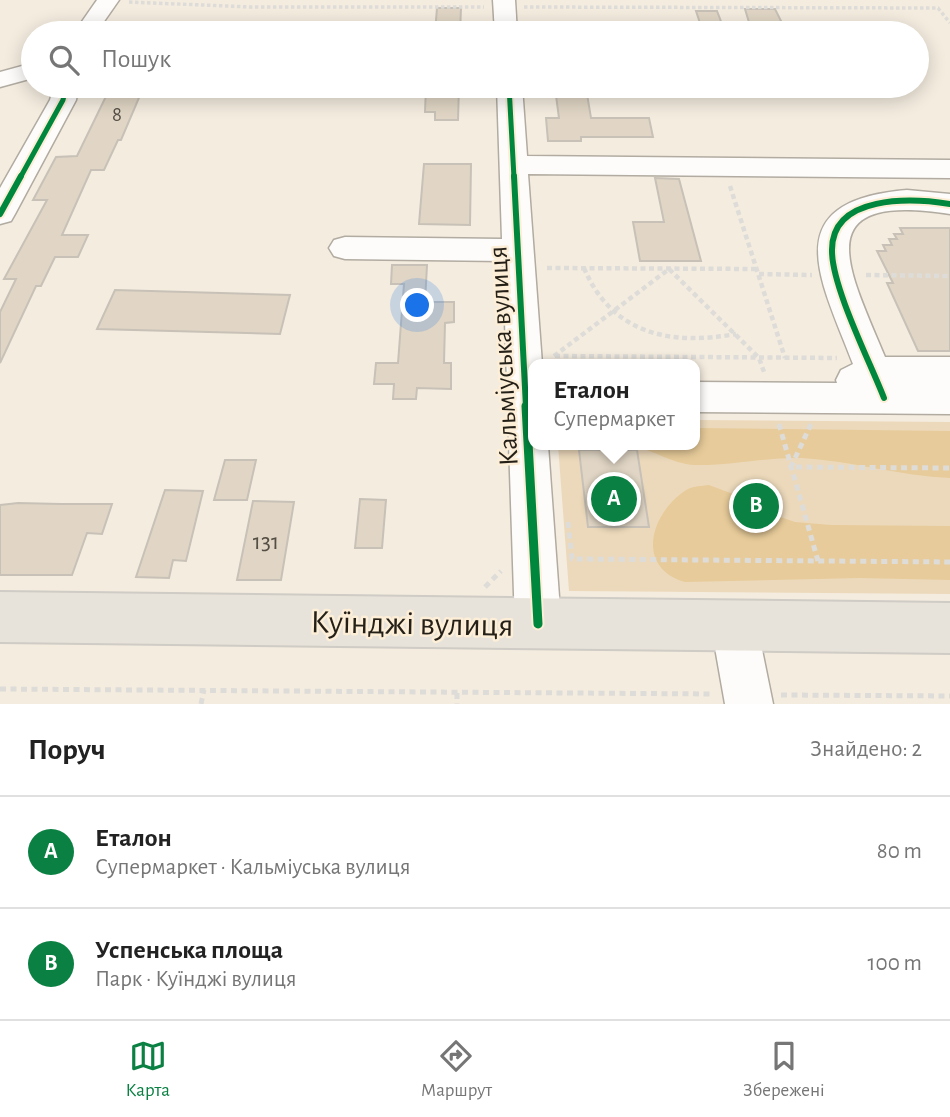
<!DOCTYPE html>
<html lang="uk">
<meta charset="utf-8">
<style>
body{margin:0;font-family:"Alegreya Sans",sans-serif;background:#f6f6f6;color:#222}
.you{position:absolute;left:418px;top:306px;width:24px;height:24px;margin:-18px;border:5px solid #fff;border-radius:50%;background:#1a73e8;box-shadow:0 0 0 10px #1a73e833}
.badge{display:grid;place-items:center;width:46px;height:46px;border-radius:50%;background:#0b8043;color:#fff;font-size:23px;font-weight:700}
.pin{position:absolute;translate:-50% -50%;border:4px solid #fff;box-shadow:0 2px 7px #0006}
.popup{position:absolute;left:528px;top:359px;width:172px;height:91px;box-sizing:border-box;display:grid;place-content:center;border-radius:14px;background:#fff;filter:drop-shadow(0 2px 5px #0005);font-size:23px;white-space:nowrap;color:#767676}
.popup b{font-size:26px;color:#222}
.popup::after{content:'';position:absolute;left:50%;top:100%;margin-left:-14px;border:14px solid transparent;border-top-color:#fff}
.list{margin:0;padding:0;list-style:none}
h2{display:flex;justify-content:space-between;align-items:center;height:91px;margin:0;padding:0 28px;font-size:30px}
h2 small{font-size:23px;font-weight:400;color:#767676}
.list li{display:grid;grid-template-columns:46px 1fr auto;gap:21px;align-items:center;box-sizing:border-box;height:112px;padding:0 28px;border-top:2px solid #e0e0e0}
.list b{display:block;font-size:26px;white-space:nowrap}
.list p{margin:0;font-size:23px;white-space:nowrap;color:#767676}
.list em{font-size:23px;font-style:normal;color:#767676}
.icon{flex:none;width:38px;height:38px;fill:none;stroke:currentColor;stroke-width:2;stroke-linecap:round;stroke-linejoin:round}
.map{position:relative;flex:none;width:950px;height:704px;overflow:hidden}
.search{position:absolute;background:#fff;box-shadow:0 4px 18px #0003;left:21px;right:21px;top:21px;height:77px;display:flex;align-items:center;gap:18px;box-sizing:border-box;padding:0 24px;border-radius:38px;color:#767676;font-size:26px}
.sheet{height:315px;background:#fff}
nav{display:flex;justify-content:space-around;align-items:center;box-sizing:border-box;height:98px;border-top:2px solid #e0e0e0;background:#fff;font-size:19px;color:#767676}
nav a{display:grid;justify-items:center;gap:4px}
nav .on{color:#0b8043}
.map>svg:first-child{display:block}
.green{fill:#ecd9bb}
.forest{fill:#e7cb9a}
.building{fill:#e1d6c5;stroke:#c7c1b7;stroke-width:2}
.lines{fill:none;stroke-linecap:round;stroke-linejoin:round}
.minor-casing{stroke:#b1aba1;stroke-width:3}
.major-casing{stroke:#cfcbc5;stroke-width:4}
.path-far2{stroke:#dedcd8;stroke-width:3.5;stroke-dasharray:3.5 2.5;stroke-linecap:butt}
.path-far1{stroke:#dedcd8;stroke-width:4.5;stroke-dasharray:5 3.5;stroke-linecap:butt}
.path{stroke:#dedcd8;stroke-width:5;stroke-dasharray:6 4.5;stroke-linecap:butt}
.minor{fill:#fdfcfa;fill-rule:evenodd}
.major{fill:#e7e3da;fill-rule:evenodd}
.cycleway-far2-casing{stroke:#fceed7;stroke-width:9}
.cycleway-far1-casing{stroke:#fceed7;stroke-width:10}
.cycleway-casing{stroke:#fceed7;stroke-width:13}
.cycleway-far2{stroke:#00873e;stroke-width:5}
.cycleway-far1{stroke:#00873e;stroke-width:6}
.cycleway{stroke:#00873e;stroke-width:9}
.labels{text-anchor:middle;stroke-width:5;stroke-linejoin:round;paint-order:stroke}
.far-number-label{font-size:21px;fill:#544e44}
.number-label{font-size:24px;fill:#544e44}
.street-label{font-size:28px;fill:#241f17;stroke:#fceed7}
.near-street-label{font-size:33px;fill:#241f17;stroke:#fceed7}
</style>
<div class="map">
<svg width="950" height="704" viewBox="0 0 950 704">
<rect width="100%" height="100%" fill="#f4ecdf"/>
<polygon class="green" points="695,420 950,422 950,594 569,591 558,445 694,445"/>
<g class="forest">
<path d="M 695,428 L 950,431 L 950,478 C 900,476 852,461 802,458 C 766,457 730,466 695,465 C 671,464 651,448 628,445 L 694,445 Z"/>
<path d="M 709,485 L 733,494 L 766,512 L 795,522 L 831,525 L 950,526 L 950,580 L 860,578 L 685,582 C 633,567 652,510 688,489 C 694,486 702,486 709,485 Z"/>
</g>
<g class="building">
<polygon points="437,8 461,8 460,33 435,33"/>
<polygon points="745,9 775,9 785,29 751,29"/>
<polygon points="696,11 717,11 725,32 703,32"/>
<polygon points="111,86 144,86 121,140 118,140 104,170 91,170 62,235 88,235 78,257 55,257 41,286 36,286 0,363 0,312 16,279 4,279 47,200 33,200 56,157 77,156"/>
<polygon points="426,86 459,86 458,120 435,120 435,112 425,112"/>
<polygon points="555,88 586,88 591,118 649,118 653,137 581,137 581,141 548,141 546,118 559,118"/>
<polygon points="424,164 471,164 470,225 419,224"/>
<polygon points="655,178 679,179 701,261 640,261 633,222 664,222"/>
<polygon points="900,228 950,228 950,351 918,351 887,283 893,283 877,251 886,251 883,245 892,245 889,239 897,239 894,234 903,234"/>
<polygon points="392,265 427,265 425,302 454,302 454,322 445,323 444,363 451,363 451,389 417,388 416,399 393,399 394,384 374,384 376,363 398,363 404,284 391,284"/>
<polygon points="115,290 290,295 280,334 97,329"/>
<polygon points="579,450 637,450 649,527 588,527"/>
<polygon points="225,460 256,460 247,500 214,500"/>
<polygon points="165,490 203,491 186,561 173,560 169,578 136,577"/>
<polygon points="360,499 386,500 382,548 355,548"/>
<polygon points="253,501 294,502 281,580 237,580"/>
<polygon points="18,503 61,504 112,504 102,534 87,533 72,575 0,575 0,505"/>
</g>
<g class="lines">
<g class="minor-casing">
<g id="minor">
<polygon points="97,0 119,0 96,33 74,33"/>
<polygon points="493,0 515,0 517,33 495,33"/>
<polygon points="33,63 33,78 0,87 0,72"/>
<polygon points="54,86 78,86 76,100 15,214 11,221 0,224 0,188 50,100"/>
<polygon points="497,86 522,86 527,156 950,160 950,178 528,174 542,364 534,364 534,445 548,445 561,624 554,640 538,647 522,640 515,624 503,261 345,259 334,256 329,248 334,240 345,237 502,239"/>
<path d="M 907,190 L 950,194 L 950,214 C 804,191 849,270 885,357 L 950,357 L 950,414 L 694,412 L 694,382 L 837,383 L 836,380 L 841,370 L 853,364 C 821,280 774,201 907,190 Z"/>
<polygon points="734,602 750,609 757,625 773,704 725,704 711,625 718,609"/>
</g>
</g>
<g class="major-casing">
<polygon id="major" points="0,592 950,603 950,653 0,642"/>
</g>
<g class="path-far2">
<polyline points="129,2 250,7 484,7"/>
<polyline points="524,7 938,8 950,23"/>
</g>
<g class="path-far1">
<polyline points="730,186 785,358"/>
<polyline points="547,268 757,269"/>
<path d="M 584,268 C 612,334 670,346 736,334"/>
<polyline points="759,274 812,275"/>
<polyline points="866,275 949,276"/>
<polyline points="554,356 669,269 759,358 764,372"/>
<polyline points="555,356 837,358"/>
</g>
<g class="path">
<polyline points="779,424 818,561"/>
<polyline points="811,424 791,467 950,468"/>
<polyline points="568,522 572,559 950,562"/>
<polyline points="485,587 501,571"/>
<polyline points="0,689 713,694"/>
<polyline points="457,693 457,704"/>
<polyline points="781,695 950,696"/>
<polyline points="201,704 204,690"/>
</g>
<use href="#minor" class="minor"/>
<use href="#major" class="major"/>
<g class="cycleway-far2-casing">
<g id="cycleway-far2">
<polyline points="509,86 514,178"/>
<polyline points="20,178 63,100 66,86"/>
</g>
</g>
<g class="cycleway-far1-casing">
<g id="cycleway-far1">
<polyline points="514,176 526,407"/>
<polyline points="0,214 21,176"/>
<path d="M 884,398 C 870,362 832,287 832,251 C 831,194 912,198 950,204"/>
</g>
</g>
<g class="cycleway-casing">
<polyline id="cycleway" points="526,406 538,624"/>
</g>
<use href="#cycleway-far2" class="cycleway-far2"/>
<use href="#cycleway-far1" class="cycleway-far1"/>
<use href="#cycleway" class="cycleway"/>
</g>
<g class="labels">
<g class="far-number-label">
<text x="117" y="121">8</text>
</g>
<g class="number-label">
<text x="266" y="549">131</text>
</g>
<g class="street-label">
<text transform="translate(502 356) rotate(-93)" y="10">Кальміуська вулиця</text>
</g>
<g class="near-street-label">
<text transform="translate(412 622) rotate(1)" y="12">Куїнджі вулиця</text>
</g>
</g>
</svg>
<div class="you"></div>
<div class="pin badge" style="left:614px;top:499px">A</div>
<div class="popup"><b>Еталон</b>Супермаркет</div>
<div class="pin badge" style="left:756px;top:506px">B</div>
<div class="search"><svg class="icon" aria-label="search" viewBox="0 0 24 24"><circle cx="10" cy="10" r="6"/><path d="M15 15l6 6"/></svg>Пошук</div>
</div>
<section class="sheet">
<h2>Поруч<small>Знайдено: 2</small></h2>
<ul class="list">
<li><span class="badge">A</span><div><b>Еталон</b><p>Супермаркет · Кальміуська вулиця</p></div><em>80 m</em></li>
<li><span class="badge">B</span><div><b>Успенська площа</b><p>Парк · Куїнджі вулиця</p></div><em>100 m</em></li>
</ul>
</section>
<nav>
<a class="on"><svg class="icon" aria-label="map" viewBox="0 0 24 24"><path d="M3 6l6-2 6 2 6-2v14l-6 2-6-2-6 2zM9 4v14M15 6v14"/></svg>Карта</a>
<a><svg class="icon" aria-label="directions" viewBox="0 0 24 24"><path d="M12 3l9 9-9 9-9-9zM9 14v-3h6M13 9l2 2-2 2"/></svg>Маршрут</a>
<a><svg class="icon" aria-label="saved" viewBox="0 0 24 24"><path d="M7 4h10v16l-5-4-5 4z"/></svg>Збережені</a>
</nav>
